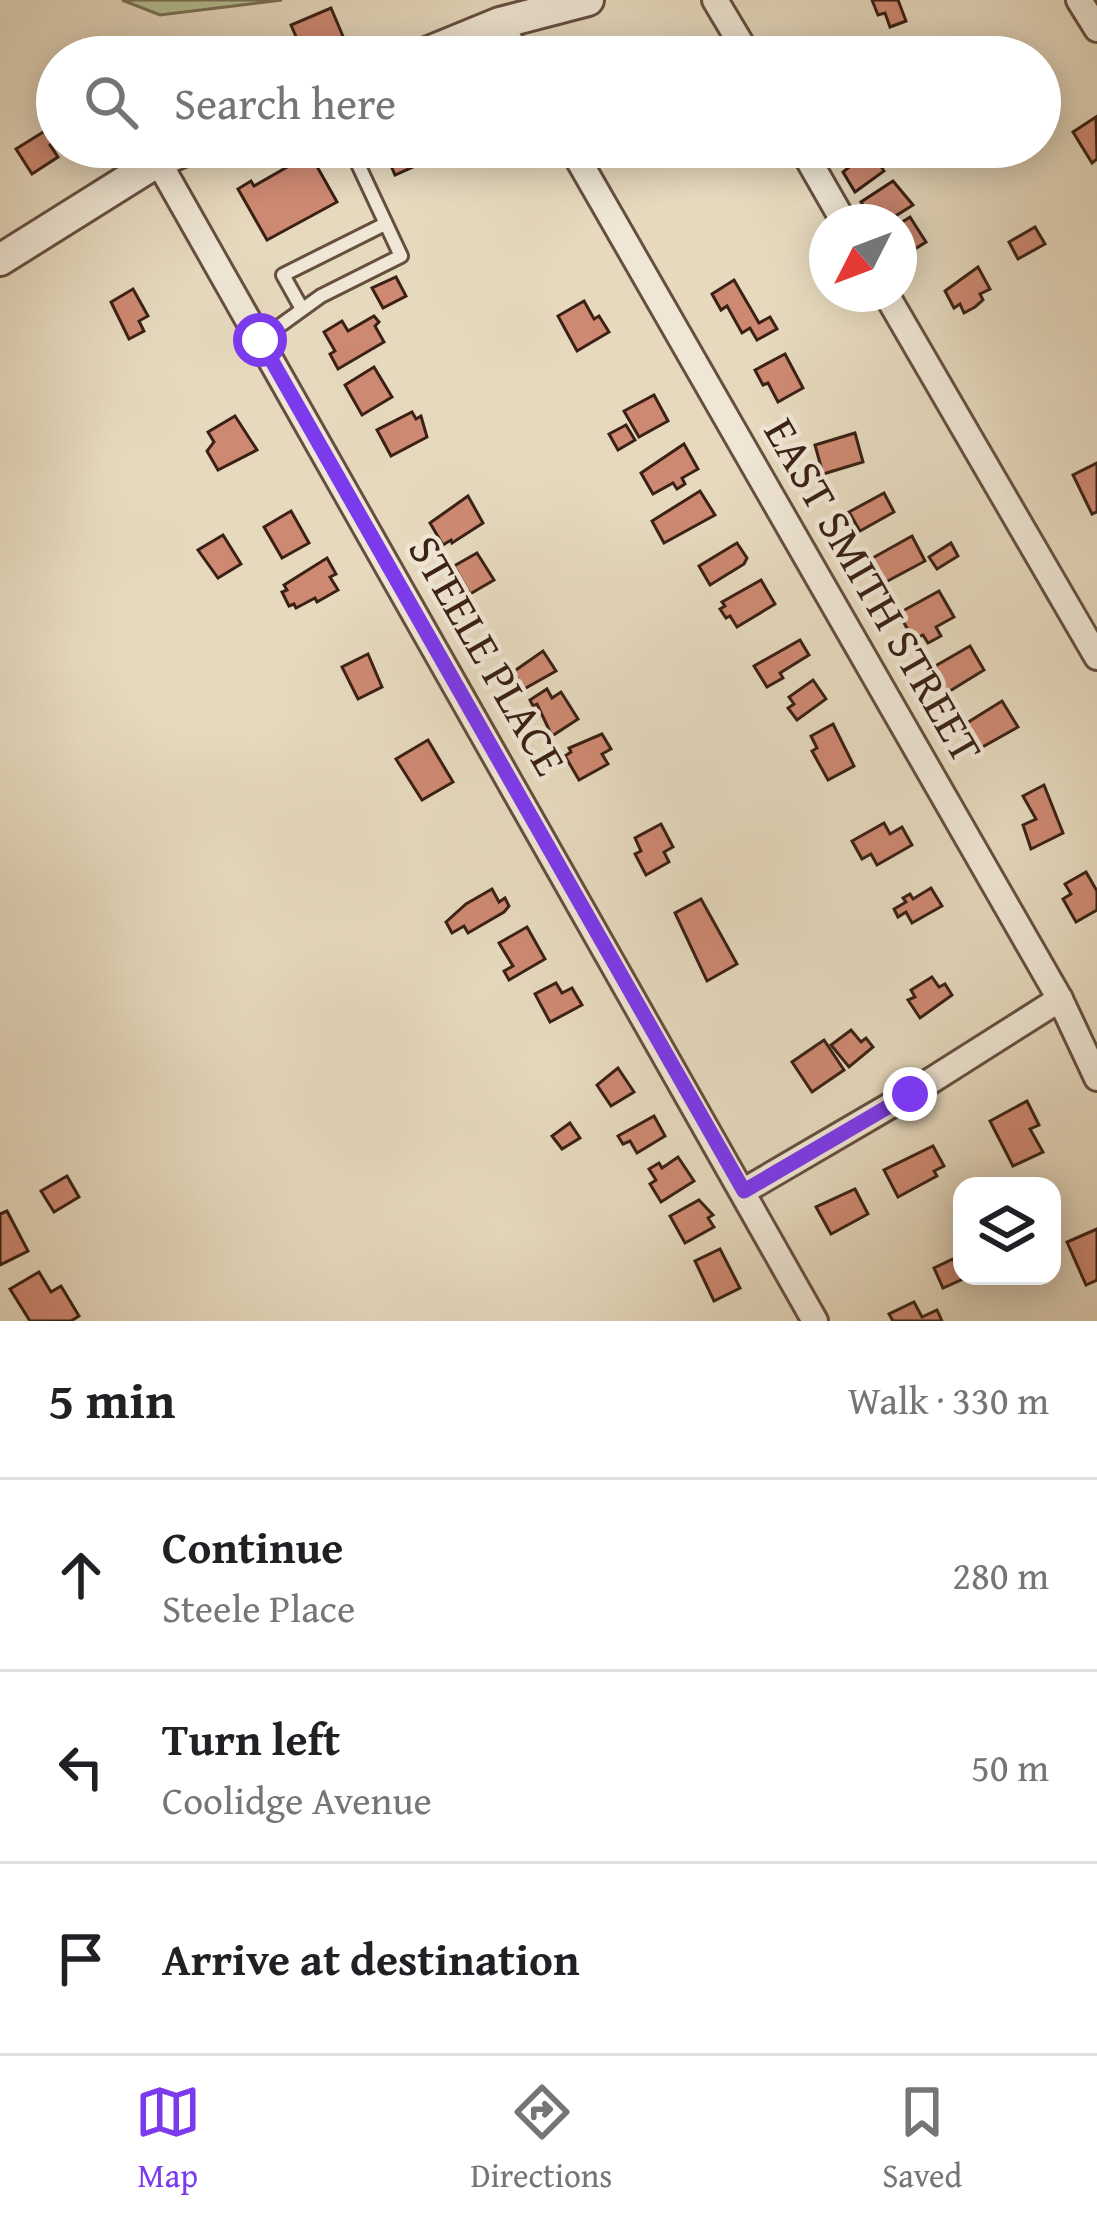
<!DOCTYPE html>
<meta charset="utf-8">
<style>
body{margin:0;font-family:"Gentium Book Plus",serif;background:#f6f6f6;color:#202124}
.controls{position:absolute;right:36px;bottom:36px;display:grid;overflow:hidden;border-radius:24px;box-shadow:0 6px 30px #0003}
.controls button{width:108px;height:108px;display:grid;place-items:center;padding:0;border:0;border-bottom:3px solid #e0e0e0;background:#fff;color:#202124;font:60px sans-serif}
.compass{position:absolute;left:809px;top:204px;width:108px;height:108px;border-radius:50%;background:#fff;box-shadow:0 6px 30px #0003;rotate:228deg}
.stop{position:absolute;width:36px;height:36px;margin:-27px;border:9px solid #7c3aed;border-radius:50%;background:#fff}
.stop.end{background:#7c3aed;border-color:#fff;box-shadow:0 3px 12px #0008}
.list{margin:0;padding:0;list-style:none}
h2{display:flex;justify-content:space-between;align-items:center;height:156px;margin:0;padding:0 48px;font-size:51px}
h2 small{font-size:39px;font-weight:400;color:#757577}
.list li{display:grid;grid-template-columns:78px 1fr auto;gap:36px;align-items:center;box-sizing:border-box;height:192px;padding:0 48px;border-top:3px solid #e0e0e0}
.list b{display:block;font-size:45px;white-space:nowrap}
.list p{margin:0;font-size:39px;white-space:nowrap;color:#757577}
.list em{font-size:39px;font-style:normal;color:#757577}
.icon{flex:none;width:66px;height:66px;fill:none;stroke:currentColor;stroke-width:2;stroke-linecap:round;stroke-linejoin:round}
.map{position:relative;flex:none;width:1097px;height:1321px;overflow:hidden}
.search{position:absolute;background:#fff;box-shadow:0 6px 30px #0003;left:36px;right:36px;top:36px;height:132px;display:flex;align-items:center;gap:30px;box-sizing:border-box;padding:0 42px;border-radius:66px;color:#757577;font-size:45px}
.sheet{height:732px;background:#fff}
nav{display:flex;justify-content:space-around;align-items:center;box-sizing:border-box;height:168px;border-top:3px solid #e0e0e0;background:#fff;font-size:33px;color:#757577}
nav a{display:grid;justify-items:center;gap:6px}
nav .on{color:#7c3aed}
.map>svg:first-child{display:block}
.green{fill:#b4bf92;stroke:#787054;stroke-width:3}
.building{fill:#ce8972;stroke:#3b2115;stroke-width:3}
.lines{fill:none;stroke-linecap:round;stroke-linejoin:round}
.service-casing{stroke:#664f3f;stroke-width:18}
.minor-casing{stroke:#664f3f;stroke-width:30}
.tertiary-casing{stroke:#664f3f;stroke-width:36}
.service{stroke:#efe6d5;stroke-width:12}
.minor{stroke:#efe6d5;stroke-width:24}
.tertiary{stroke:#efe6d5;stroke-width:30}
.route{stroke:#7c3aed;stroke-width:15}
.labels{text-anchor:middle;stroke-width:9;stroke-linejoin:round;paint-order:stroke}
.street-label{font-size:45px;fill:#3b2115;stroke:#efe6d5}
</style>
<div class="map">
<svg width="1097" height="1321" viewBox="0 0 1097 1321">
<rect width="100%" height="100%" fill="#e6d9be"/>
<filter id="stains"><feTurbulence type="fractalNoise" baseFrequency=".00167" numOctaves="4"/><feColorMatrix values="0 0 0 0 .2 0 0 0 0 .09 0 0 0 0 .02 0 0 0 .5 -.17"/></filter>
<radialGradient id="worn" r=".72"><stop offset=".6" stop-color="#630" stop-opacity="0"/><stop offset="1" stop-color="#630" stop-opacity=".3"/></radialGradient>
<polygon class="green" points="122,0 282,0 160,15"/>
<g class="building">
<polygon points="872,0 898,0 906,21 890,27 885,13 878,15"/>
<polygon points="331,8 350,53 340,57 305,57 291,25"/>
<polygon points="694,44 697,50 705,46 709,57 670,57"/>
<polygon points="1096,117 1097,159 1092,163 1073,132"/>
<polygon points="48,129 55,141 50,145 58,157 32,174 16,149"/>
<polygon points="383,147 415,147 422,163 395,175"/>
<polygon points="620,147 657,147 659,150 632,165"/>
<polygon points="859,153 862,157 872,154 884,171 855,192 843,172 848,168 845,164"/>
<polygon points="310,154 337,202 267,240 238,189 251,181 254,186"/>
<polygon points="893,181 913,205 886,222 874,222 861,202"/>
<polygon points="910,217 926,242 899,259 899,224"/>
<polygon points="1035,227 1045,244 1018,259 1009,242"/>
<polygon points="978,267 990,289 980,294 983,300 975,307 964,313 960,304 954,308 945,291"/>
<polygon points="396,277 406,296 383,308 372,288"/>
<polygon points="734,280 759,323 770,317 777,329 757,340 750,328 742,333 727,306 721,310 712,294"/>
<polygon points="133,289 148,316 139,321 144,331 129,339 111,302"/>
<polygon points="584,301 594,319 599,316 609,332 577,351 558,316"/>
<polygon points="374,316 379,322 375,326 384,342 338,369 330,354 335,351 324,332 342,321 348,331"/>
<polygon points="785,354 803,388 778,402 768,383 763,385 755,370"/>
<polygon points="374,367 392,397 362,415 345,385"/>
<polygon points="654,395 668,421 639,437 624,411"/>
<polygon points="412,412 416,419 421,416 427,437 391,456 377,430"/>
<polygon points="235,416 257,450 218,470 207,451 214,442 208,432"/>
<polygon points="626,425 635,440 618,450 609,434"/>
<polygon points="855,433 863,462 823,474 815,445"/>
<polygon points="684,444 698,469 682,478 685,484 677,489 673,483 653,494 641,473"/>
<polygon points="1097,463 1097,512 1092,514 1073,475"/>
<polygon points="700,491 715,515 664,543 652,521"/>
<polygon points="884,493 894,512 860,531 849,512"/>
<polygon points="468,496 483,523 452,543 451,540 443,545 430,523"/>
<polygon points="291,511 309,543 282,558 264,527"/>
<polygon points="223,535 241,564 218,578 198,550"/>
<polygon points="912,536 925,561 882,584 869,560"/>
<polygon points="737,543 747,558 744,564 710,585 699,566"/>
<polygon points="951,543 958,556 937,569 929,557"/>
<polygon points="477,553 494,580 470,594 454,566"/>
<polygon points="327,558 336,574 330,577 338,590 317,602 315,598 296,608 294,604 289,606 282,592 287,590 284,585"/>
<polygon points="761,580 775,604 737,627 730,616 726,618 720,609 725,606 722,602"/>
<polygon points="939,591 954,617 936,627 941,636 928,643 923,635 913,640 899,613"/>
<polygon points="800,640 809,655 780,673 783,678 767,687 754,666"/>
<polygon points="970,646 984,670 945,694 930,669"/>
<polygon points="543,651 556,671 524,689 513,672"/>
<polygon points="368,654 382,687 358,699 342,667"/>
<polygon points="813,680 826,699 797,720 788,708 794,704 789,697"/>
<polygon points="547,689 552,698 561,692 578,719 552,736 537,704 533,706 530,700"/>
<polygon points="1002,701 1018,727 977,750 962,726"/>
<polygon points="833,724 854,766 828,780 812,751 817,748 811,736"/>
<polygon points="602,734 611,749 602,754 608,764 579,780 565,756 571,752 569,748"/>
<polygon points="428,740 453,782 422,800 396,759"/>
<polygon points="1044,785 1063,833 1031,849 1023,825 1036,819 1023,796"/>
<polygon points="884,823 890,834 902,827 912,845 877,865 871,854 862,859 852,841"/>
<polygon points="661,824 673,847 664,852 669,862 646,875 635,854 641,851 635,838"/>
<polygon points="1086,872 1097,891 1097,910 1076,922 1063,899 1071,894 1065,884"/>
<polygon points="931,888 942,906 912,923 906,912 898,917 894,909 906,902 903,898 910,894 913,899"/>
<polygon points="492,889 499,902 505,898 509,906 504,912 468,933 464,926 452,933 446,922 466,904"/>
<polygon points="701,899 737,964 707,981 675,913"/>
<polygon points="527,927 545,959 509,980 504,971 513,966 499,943"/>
<polygon points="932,977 939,987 945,984 952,995 920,1018 908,1000 915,997 911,990"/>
<polygon points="556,983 562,993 572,988 582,1005 550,1022 535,994"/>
<polygon points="851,1030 861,1042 866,1038 873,1047 849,1067 831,1045"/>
<polygon points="824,1040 844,1070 812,1092 792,1062"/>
<polygon points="618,1068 634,1092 611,1106 597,1085"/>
<polygon points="1027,1101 1039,1125 1030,1129 1043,1152 1013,1166 990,1121"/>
<polygon points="654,1116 665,1136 637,1153 630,1141 623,1144 618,1136"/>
<polygon points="570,1123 580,1138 562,1149 552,1136"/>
<polygon points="933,1146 944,1166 934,1171 937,1176 898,1197 884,1170"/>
<polygon points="678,1157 694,1181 661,1202 650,1184 656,1180 649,1169 659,1163 662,1168"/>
<polygon points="67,1176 79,1197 54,1212 41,1191"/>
<polygon points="855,1189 868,1214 831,1234 816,1207"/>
<polygon points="699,1200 713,1215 708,1218 714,1227 685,1243 670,1216"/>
<polygon points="7,1211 28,1251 0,1265 0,1214"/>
<polygon points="1097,1229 1097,1280 1086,1285 1067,1242"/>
<polygon points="720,1249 740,1288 714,1301 695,1261"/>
<polygon points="953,1259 963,1279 943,1288 934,1268"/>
<polygon points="39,1272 51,1292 61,1286 79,1316 71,1321 30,1321 10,1289"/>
<polygon points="914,1302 922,1317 937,1310 942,1321 893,1321 889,1314"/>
</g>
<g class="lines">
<g class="service-casing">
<g id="service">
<polyline points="302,309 283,275 383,225"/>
<polyline points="260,340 321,296 401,256 350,147"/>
</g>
</g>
<g class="minor-casing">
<g id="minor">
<polyline points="715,0 749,57"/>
<polyline points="1079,0 1097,29"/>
<polyline points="500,23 519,57"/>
<polyline points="571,147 1060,999 1097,1078"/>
<polyline points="801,147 844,222"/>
<polyline points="158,161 815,1321"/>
<polyline points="886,294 1097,657"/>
<polyline points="744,1191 910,1094 1060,999"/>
</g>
</g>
<g class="tertiary-casing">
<g id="tertiary">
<polyline points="417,57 500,23 588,0"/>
<polyline points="0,260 158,161 193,147"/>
</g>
</g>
<use href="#service" class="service"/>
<use href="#minor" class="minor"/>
<use href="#tertiary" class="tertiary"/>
</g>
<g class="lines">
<polyline class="route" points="260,340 744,1191 910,1094"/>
</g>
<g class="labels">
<g class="street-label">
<text transform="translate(874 590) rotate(60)" y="16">EAST SMITH STREET</text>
<text transform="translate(488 655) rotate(60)" y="16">STEELE PLACE</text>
</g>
</g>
<rect width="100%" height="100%" filter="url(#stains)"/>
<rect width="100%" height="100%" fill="url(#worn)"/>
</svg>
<div class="controls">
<button><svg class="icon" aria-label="layers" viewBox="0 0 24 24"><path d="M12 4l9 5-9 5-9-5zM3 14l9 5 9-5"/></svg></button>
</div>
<svg class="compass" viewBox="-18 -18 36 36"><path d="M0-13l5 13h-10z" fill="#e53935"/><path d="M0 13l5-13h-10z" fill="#757577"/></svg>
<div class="stop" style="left:260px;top:340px"></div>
<div class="stop end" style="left:910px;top:1094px"></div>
<div class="search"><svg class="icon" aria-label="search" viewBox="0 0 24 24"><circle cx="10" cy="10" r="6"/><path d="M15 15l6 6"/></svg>Search here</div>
</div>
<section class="sheet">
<h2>5 min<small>Walk · 330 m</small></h2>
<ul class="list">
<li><svg class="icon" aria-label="ahead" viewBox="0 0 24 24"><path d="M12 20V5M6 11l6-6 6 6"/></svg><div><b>Continue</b><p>Steele Place</p></div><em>280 m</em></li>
<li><svg class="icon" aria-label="left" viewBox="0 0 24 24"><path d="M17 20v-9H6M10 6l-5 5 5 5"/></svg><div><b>Turn left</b><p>Coolidge Avenue</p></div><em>50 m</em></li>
<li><svg class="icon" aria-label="arrive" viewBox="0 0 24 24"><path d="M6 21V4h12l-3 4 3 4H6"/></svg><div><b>Arrive at destination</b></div></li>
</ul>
</section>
<nav>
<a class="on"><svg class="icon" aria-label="map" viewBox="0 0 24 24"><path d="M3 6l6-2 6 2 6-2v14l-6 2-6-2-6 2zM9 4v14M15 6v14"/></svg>Map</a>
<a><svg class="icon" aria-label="directions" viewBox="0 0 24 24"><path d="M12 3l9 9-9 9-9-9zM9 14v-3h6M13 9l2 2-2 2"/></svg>Directions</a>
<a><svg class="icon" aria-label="saved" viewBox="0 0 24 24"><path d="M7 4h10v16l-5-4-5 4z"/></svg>Saved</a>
</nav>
